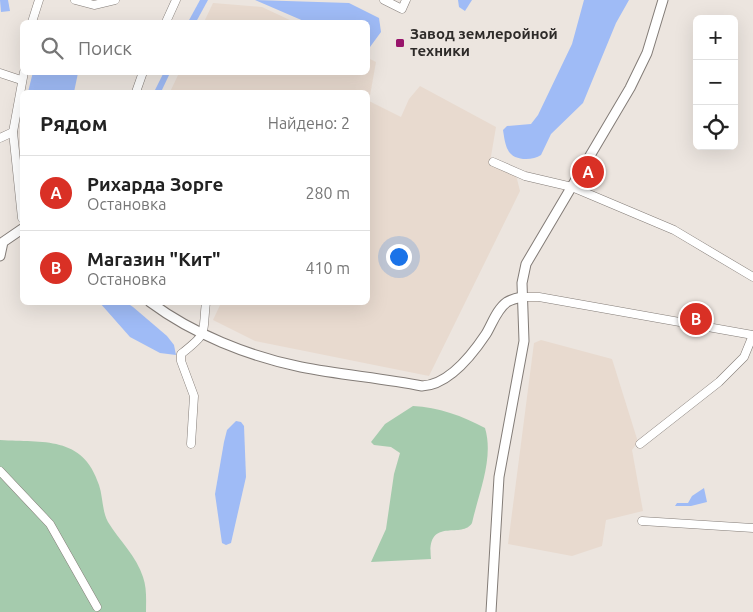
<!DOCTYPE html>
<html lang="ru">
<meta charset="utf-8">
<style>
body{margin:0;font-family:Ubuntu,sans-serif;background:#f6f6f6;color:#222}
.controls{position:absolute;right:15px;top:15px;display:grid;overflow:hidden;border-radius:8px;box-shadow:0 5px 20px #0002}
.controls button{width:45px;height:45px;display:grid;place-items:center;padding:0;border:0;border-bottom:1px solid #e0e0e0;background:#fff;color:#222;font:25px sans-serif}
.you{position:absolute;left:398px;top:256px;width:18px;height:18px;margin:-12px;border:4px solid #fff;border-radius:50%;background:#1a73e8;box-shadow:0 0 0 8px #1a73e833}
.badge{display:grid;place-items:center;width:32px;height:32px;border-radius:50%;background:#d93025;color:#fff;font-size:16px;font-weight:700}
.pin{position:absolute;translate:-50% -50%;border:2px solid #fff;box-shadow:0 1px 5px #0006}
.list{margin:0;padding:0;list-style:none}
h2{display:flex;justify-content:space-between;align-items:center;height:65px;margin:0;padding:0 20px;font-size:21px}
h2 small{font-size:16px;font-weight:400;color:#767676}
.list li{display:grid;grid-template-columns:32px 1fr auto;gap:15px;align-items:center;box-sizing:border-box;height:75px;padding:0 20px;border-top:1px solid #e0e0e0}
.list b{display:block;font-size:19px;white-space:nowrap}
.list p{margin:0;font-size:16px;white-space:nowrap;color:#767676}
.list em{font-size:16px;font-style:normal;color:#767676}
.icon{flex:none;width:28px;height:28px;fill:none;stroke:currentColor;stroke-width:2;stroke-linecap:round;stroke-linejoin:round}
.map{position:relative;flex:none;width:753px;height:612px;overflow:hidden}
.search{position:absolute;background:#fff;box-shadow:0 5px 20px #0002;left:20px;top:20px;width:350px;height:55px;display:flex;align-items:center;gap:12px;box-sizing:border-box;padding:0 18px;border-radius:8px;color:#767676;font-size:19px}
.panel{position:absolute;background:#fff;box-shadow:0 5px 20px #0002;left:20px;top:90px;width:350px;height:215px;border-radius:8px}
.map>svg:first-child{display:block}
.built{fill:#e8dacf}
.green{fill:#a5cbad}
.water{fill:#9fbbf6}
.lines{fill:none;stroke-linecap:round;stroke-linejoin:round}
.minor-casing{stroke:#837c77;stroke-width:9}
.major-casing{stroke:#837c77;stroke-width:11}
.minor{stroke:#fff;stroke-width:8}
.major{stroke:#fff;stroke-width:9}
.poi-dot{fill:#98146b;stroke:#ece5df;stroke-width:2}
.labels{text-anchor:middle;stroke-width:5;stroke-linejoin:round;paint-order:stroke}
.poi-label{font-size:15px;font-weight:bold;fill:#2e2b29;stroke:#ece5df;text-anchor:start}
</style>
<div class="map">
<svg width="753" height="612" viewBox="0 0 753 612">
<rect width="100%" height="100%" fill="#ece5df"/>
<g class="built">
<polygon points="213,3 262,7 294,22 204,22"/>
<polygon points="368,58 376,62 369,101 401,117 409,99 420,86 496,127 490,162 516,175 520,191 429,376 255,341 213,320 221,303 368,302 368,92 170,92 179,73 368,72"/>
<polygon points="541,340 612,359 638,442 632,450 643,511 606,520 602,546 572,556 508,544 534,343"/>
</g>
<g class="green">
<path d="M 413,406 C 438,407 463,416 485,428 C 494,458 479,492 472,523 C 462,540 426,515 431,559 L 371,562 L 386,529 L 394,474 L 400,453 L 391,447 L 374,445 L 371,442 L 385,424 Z"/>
<path d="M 0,440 C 43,443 83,435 99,485 C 103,497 102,511 108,522 C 119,540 137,557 143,577 C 147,588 146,601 146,612 L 0,612 Z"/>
</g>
<g class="water">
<polygon points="0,0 8,0 10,11 1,12"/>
<polygon points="200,0 208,0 196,22 188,22"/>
<polygon points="255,0 349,3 379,18 381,32 370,47 368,47 368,22 306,22"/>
<polygon points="458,0 472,0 465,11 459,7"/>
<path d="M 584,0 L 629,0 L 616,23 L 583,103 L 551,134 L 541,155 C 532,161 513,161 508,150 C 505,145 504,136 503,130 L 507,126 L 531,124 L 538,115 L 572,44 Z"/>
<polygon points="33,72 78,73 74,92 28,92"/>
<polygon points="164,72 170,73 161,92 154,92"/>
<polygon points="100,303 127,303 133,307 167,336 174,345 176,355 160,353 130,337"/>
<polygon points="236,421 241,422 244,426 246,477 231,543 226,545 222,543 215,494 224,442 227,430"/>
<polygon points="704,488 707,502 691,506 675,506 677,503 688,503 692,496"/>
</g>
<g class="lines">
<g class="minor-casing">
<g id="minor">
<polyline points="75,0 94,5 115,0"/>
<polyline points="384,0 402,9 406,0"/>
<polyline points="32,22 39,0"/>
<polyline points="166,22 176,0"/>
<polyline points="0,73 21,80"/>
<polyline points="136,92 143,72"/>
<polyline points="0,138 13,132"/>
<polyline points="493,162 525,176 572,187 674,230 753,277"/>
<polyline points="22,218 13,132 24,72"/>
<polyline points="522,297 539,297 753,335"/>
<path d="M 191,444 L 194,396 L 181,361 L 181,354 C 209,332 202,335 206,302"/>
<polyline points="640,444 719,382 744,357 753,335"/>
<polyline points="0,471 50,524 97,607"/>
<polyline points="642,521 753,528"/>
</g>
</g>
<g class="major-casing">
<g id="major">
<polyline points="0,256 3,242 22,229"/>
<path d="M 150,302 C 193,334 248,356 301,367 C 341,375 382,378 422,386 C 449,385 472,355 486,334 C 492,324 497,309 507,302 C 512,299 517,298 522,297"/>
<polyline points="491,612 499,477 524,341 522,283 526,264 630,88 647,53 663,0"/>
</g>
</g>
<use href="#minor" class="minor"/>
<use href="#major" class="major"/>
</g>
<rect class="poi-dot" x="395" y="38" width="10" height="10" rx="2.5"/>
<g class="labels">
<g class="poi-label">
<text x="410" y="39">Завод землеройной<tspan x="410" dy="17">техники</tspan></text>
</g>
</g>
</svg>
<div class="controls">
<button>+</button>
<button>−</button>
<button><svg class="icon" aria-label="locate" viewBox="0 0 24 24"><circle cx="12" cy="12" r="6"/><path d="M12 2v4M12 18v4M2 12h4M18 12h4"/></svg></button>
</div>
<div class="you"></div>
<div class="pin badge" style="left:588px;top:172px">A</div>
<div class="pin badge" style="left:696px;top:319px">B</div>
<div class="search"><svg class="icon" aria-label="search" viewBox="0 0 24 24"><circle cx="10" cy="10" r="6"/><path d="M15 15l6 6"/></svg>Поиск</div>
<section class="panel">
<h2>Рядом<small>Найдено: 2</small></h2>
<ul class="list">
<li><span class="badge">A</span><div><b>Рихарда Зорге</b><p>Остановка</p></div><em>280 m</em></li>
<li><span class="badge">B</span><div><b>Магазин &quot;Кит&quot;</b><p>Остановка</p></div><em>410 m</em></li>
</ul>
</section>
</div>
